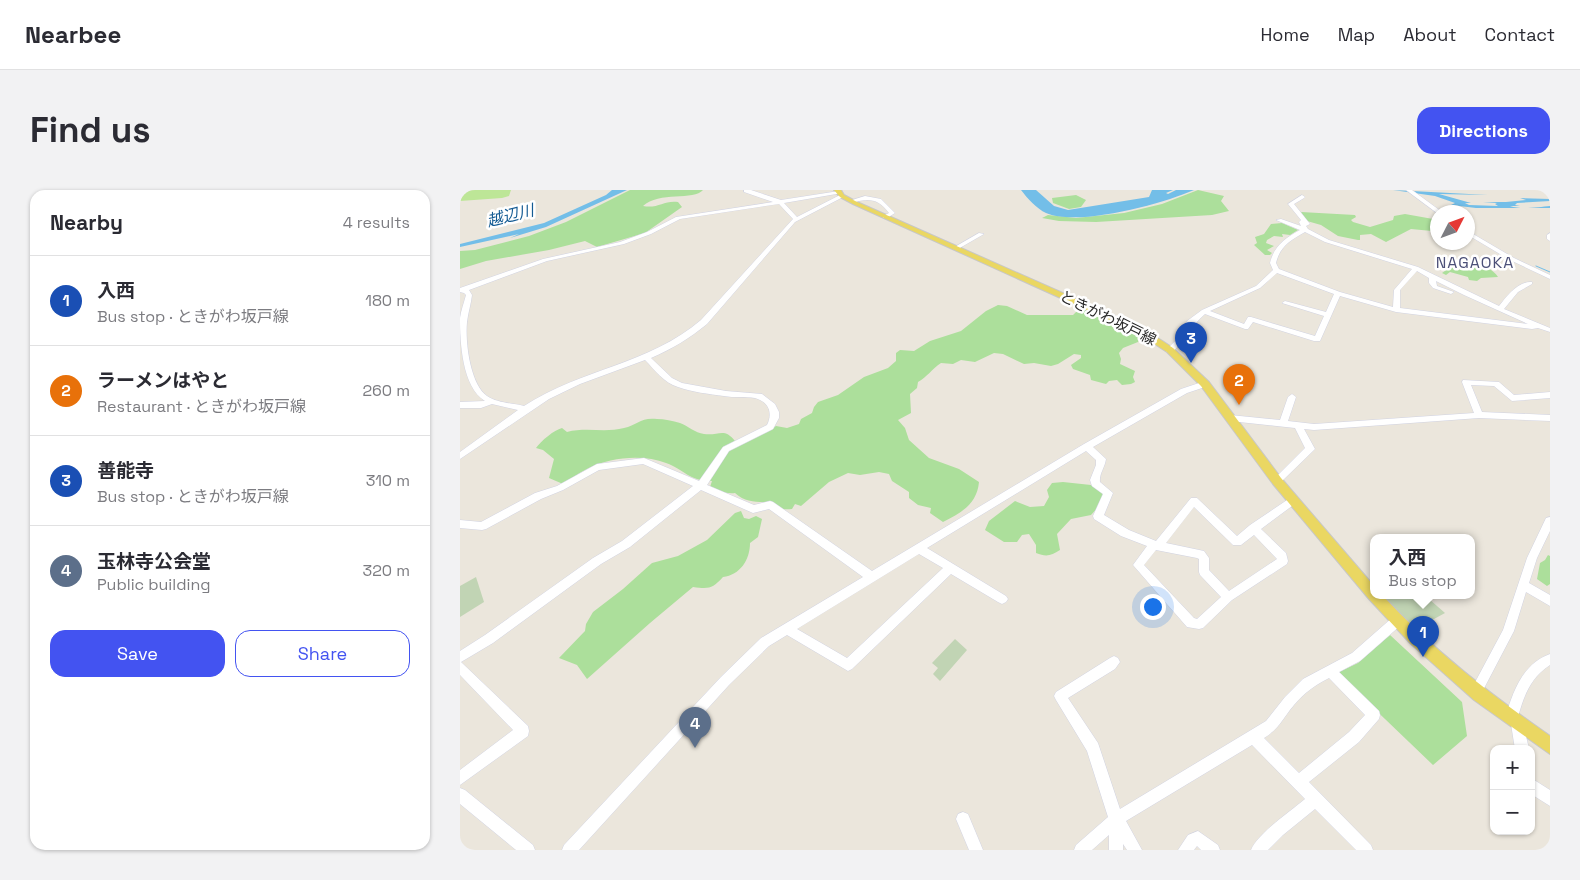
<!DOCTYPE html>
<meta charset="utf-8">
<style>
body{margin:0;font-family:"Space Grotesk","Noto Sans JP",sans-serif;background:#f2f2f3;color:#2b2b33}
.controls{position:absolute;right:15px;bottom:15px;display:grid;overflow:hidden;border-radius:10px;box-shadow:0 1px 4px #0004}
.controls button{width:45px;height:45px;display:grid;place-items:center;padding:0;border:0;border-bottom:1px solid #e1e1e2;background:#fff;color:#2b2b33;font:25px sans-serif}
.compass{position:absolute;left:970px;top:15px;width:45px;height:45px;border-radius:50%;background:#fff;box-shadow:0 1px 4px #0004;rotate:48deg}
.you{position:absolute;left:692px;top:416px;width:18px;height:18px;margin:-12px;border:4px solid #fff;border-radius:50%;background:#1a73e8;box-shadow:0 0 0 8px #1a73e833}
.badge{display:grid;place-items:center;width:32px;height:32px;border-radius:50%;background:#4353f1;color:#fff;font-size:16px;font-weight:700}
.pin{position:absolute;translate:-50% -41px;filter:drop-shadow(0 1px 2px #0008)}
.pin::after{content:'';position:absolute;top:26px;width:18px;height:15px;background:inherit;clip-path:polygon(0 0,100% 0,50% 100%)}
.popup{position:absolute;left:910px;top:344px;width:105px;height:65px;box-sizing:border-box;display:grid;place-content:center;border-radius:10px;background:#fff;filter:drop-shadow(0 1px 4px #0005);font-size:16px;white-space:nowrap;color:#7c7c81}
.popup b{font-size:19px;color:#2b2b33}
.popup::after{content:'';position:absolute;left:50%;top:100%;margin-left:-10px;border:10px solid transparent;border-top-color:#fff}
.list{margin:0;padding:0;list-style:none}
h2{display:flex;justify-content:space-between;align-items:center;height:65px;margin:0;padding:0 20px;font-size:21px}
h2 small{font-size:16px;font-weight:400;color:#7c7c81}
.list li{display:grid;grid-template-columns:32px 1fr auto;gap:15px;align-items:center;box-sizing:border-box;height:90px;padding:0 20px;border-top:1px solid #e1e1e2}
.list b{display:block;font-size:19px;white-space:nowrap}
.list p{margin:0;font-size:16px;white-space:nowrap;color:#7c7c81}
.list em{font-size:16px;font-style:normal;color:#7c7c81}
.actions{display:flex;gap:10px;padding:15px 20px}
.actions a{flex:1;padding:11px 0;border:1px solid #4353f1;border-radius:15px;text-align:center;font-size:18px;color:#4353f1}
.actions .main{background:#4353f1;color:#fff}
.map{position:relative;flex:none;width:1090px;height:660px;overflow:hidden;border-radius:15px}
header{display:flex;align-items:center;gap:30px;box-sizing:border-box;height:70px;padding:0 25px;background:#fff;border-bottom:1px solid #e1e1e2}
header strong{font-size:24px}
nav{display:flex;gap:28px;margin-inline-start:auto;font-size:18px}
.intro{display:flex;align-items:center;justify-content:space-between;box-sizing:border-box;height:120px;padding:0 30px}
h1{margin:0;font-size:35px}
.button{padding:12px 22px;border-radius:15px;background:#4353f1;color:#fff;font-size:18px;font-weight:700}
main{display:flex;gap:30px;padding:0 30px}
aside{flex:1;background:#fff;border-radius:15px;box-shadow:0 1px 4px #0004}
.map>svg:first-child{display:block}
.green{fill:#acdf9b}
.cemetery{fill:#c1d4b4}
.pitch{fill:#bde697}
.water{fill:#73bee8}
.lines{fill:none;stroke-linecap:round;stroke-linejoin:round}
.stream{stroke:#73bee8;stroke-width:1}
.minor-casing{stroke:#d1d3e2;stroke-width:1}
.major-casing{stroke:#c7c7c7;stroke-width:2}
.minor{fill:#fff;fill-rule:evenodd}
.major{fill:#ead762;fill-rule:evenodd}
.labels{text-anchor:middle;stroke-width:5;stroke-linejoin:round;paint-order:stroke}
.far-street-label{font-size:15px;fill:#292929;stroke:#fff}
.far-water-label{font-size:16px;font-style:italic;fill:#145b93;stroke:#fff}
.far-quarter-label{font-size:16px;letter-spacing:1px;fill:#4c5078;stroke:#fff}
</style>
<header>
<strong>Nearbee</strong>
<nav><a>Home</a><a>Map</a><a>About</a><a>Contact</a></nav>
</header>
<div class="intro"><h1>Find us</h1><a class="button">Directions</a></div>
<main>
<aside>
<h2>Nearby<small>4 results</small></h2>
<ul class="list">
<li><span class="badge" style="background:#1a4fb4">1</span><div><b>入西</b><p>Bus stop · ときがわ坂戸線</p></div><em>180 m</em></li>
<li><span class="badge" style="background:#e8710a">2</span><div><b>ラーメンはやと</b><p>Restaurant · ときがわ坂戸線</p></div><em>260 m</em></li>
<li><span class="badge" style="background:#1a4fb4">3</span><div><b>善能寺</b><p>Bus stop · ときがわ坂戸線</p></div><em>310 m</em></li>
<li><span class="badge" style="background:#5c6f8a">4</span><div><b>玉林寺公会堂</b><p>Public building</p></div><em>320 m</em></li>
</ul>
<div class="actions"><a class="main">Save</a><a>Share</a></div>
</aside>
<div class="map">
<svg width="1090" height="660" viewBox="0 0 1090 660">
<rect width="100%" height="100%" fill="#ebe6dc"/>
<g class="green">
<path d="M 170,0 L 243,0 C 234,11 199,1 183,16 C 198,19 204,10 218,12 L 222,17 L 185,43 L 137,57 L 125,51 L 89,60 L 26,71 L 0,79 L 0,61 L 15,60 L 69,46 L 106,32 Z"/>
<polygon points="738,0 764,6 761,11 769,21 752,25 636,32 599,31 582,28 588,25 616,28 664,23 702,14"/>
<polygon points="616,5 626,10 621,17 609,19 593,13 592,8"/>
<polygon points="841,22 895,25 896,27 891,30 893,32 910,37 933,30 934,26 945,24 973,29 976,32 977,38 972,41 951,39 926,52 911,44 900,45 900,50 898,50 878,46 861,35 847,31"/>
<polygon points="822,33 838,40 830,45 822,44 823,47 814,46 807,50 806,53 814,56 807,60 812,63 810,65 805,65 794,55 797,53 795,47 804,44 811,34"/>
<path d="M 1005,71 C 1015,71 1033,78 1038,87 L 1021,88 L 1017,91 L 1009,90 L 1008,87 L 990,82 L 986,85 L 982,83 L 995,74 L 1004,73 Z"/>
<path d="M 538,115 L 547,116 L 567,125 L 613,125 L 622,116 L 680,143 L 678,152 L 663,158 L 659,163 L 661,169 L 660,174 L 675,181 L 673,187 L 675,192 L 671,194 L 662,195 L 657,190 L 649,191 L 646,194 L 631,190 L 630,185 L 613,179 L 611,175 L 621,168 L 621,165 L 614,164 L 598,174 L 591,176 L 574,173 L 564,174 L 543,164 L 534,163 L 515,172 L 501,170 L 493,174 L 481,173 C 472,179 467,187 458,192 L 457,198 L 450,204 L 451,223 L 438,230 L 445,238 L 449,250 L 469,268 L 499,279 L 519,292 C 517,314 501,323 483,332 L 470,323 L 471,318 L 458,315 L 449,308 L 449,302 L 432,291 L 429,284 L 419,282 L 400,285 L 388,283 L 369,292 L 341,316 L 335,314 L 332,319 C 323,320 317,319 311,312 C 297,312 286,313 275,303 C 266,304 259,301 250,297 L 252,291 C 229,291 225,280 206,273 C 184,264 150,267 129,278 C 120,282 111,289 103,294 L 89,288 L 94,269 L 83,260 L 76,258 C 81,251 94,240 102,238 L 107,242 C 126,237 145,243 164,238 C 177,235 181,227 197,229 C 204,229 213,231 220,233 C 228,236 235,243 244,244 C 259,246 264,237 275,251 L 307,242 L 316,236 L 327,238 L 339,234 L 341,229 L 352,223 L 354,217 L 358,212 L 378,205 L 404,187 L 428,178 L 436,171 L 436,163 L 440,160 L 454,161 L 470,151 L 501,141 L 526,121 Z"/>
<path d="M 603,292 L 631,295 L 645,304 L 641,314 L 631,325 L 611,329 L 597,344 L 600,360 C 591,366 586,367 576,363 L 576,355 L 569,344 L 562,345 L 557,352 L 544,352 L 525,340 L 529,331 L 555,311 L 570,317 L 584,316 L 589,307 L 587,300 L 592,293 Z"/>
<path d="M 281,321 L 284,328 L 289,329 L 296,326 L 302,329 L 298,347 L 290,353 C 290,370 280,385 263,387 C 252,399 249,399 233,397 L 190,433 L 127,489 L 117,475 L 99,468 L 125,441 L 126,434 L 133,422 L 163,399 L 192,373 L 218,366 L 247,350 L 275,323 Z"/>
<polygon points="1088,365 1090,366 1090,394 1087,396 1077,389 1080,373 1085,370"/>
<polygon points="930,445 1002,512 1007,546 973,575 877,483 898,473"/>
</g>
<g class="cemetery">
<polygon points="16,387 24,412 0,427 0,396"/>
<polygon points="920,406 971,406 969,409 985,423 952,441"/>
<polygon points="495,449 507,460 480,491 473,484 478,478 472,473"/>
</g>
<polygon class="pitch" points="4,0 51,0 49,6 42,8 0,11 0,2"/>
<g class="water">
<polygon points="152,0 167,0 86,37 50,48 59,44 0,57 0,54 84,33 146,5"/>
<path d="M 561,0 L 576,0 L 594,16 L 608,20 L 689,7 L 692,0 L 713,0 L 706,3 L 708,4 L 716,0 L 734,0 C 702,14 618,37 586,23 C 577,19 567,8 561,0 Z"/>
<path d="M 933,0 L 1028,5 L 979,4 L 1011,13 L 1005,13 L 1009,15 L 1038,16 L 1035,14 L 1037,13 L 1023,12 L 1046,12 L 1066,10 L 1060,8 L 1090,9 L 1090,11 L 1057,13 L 1055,15 L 1060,16 L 1050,16 C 1061,20 1079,17 1090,16 L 1090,18 L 1016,18 L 991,15 L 995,13 L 975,6 Z"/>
</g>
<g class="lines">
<polyline class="stream" points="1076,76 1090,82"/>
<g class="minor-casing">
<g id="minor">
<path d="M 284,0 L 291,0 L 321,10 L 379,1 L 382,3 L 324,13 L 337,27 L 380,5 L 385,6 L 335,32 L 247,134 C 230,148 212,159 191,168 L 212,188 L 222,193 L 266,201 L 302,204 L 315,214 L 319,222 L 319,228 L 313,239 L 269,261 L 247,295 L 294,315 L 310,311 L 313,312 L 412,381 L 624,254 L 721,199 L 745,191 L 749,194 L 748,196 L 727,203 L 633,257 L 646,269 C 645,277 639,284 640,292 L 653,303 L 644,325 L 669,340 L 696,351 L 731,308 L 737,308 L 777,346 L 790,335 L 833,306 L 836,307 L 838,310 L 836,313 L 801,339 L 826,363 L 828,371 L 827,374 L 772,410 L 743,438 L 739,439 L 727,437 L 673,375 L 687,356 L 661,346 L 634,329 L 633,326 L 643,304 L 632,296 L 630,290 L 636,275 L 636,270 L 626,261 L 467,358 L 546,406 L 548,409 L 546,412 L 542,414 L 538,412 L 491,384 L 392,479 L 388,481 L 327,445 L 309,456 L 269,495 L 119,660 L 102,660 L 104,655 L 261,487 L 301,448 L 403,387 L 309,319 L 293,323 L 241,300 L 170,357 L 141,374 L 33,453 L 1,472 L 68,536 L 69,541 L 68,546 L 0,595 L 0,580 L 53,540 L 0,485 L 0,461 L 25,445 L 133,368 L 162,351 L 233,296 L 183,274 L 139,280 L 103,300 L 81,309 L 26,339 L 22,340 L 0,338 L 0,330 L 21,332 L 75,303 L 97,296 L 137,274 L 184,268 L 239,291 L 263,257 L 307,235 C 313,223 309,212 295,208 C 286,206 274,208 264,206 C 249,204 232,202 218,197 C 204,193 195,180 185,170 L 120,194 L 89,209 L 0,269 L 0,262 L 58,220 L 32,214 L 21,218 L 0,218 L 0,212 L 25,211 C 2,197 0,152 0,128 C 1,120 4,113 6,105 L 4,103 L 0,102 L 0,98 L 83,69 L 160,52 L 187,42 L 216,27 L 313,12 L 284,2 ZM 319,14 L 333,29 L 241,130 C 188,175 123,178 64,216 C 52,213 37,213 27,206 C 10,194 5,151 7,132 C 8,123 11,114 12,105 L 9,100 L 87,71 L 164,54 L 191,44 L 220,29 ZM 734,317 L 773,355 L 781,355 L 794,345 L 817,369 L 769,401 L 749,380 L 749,368 L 744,361 L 706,353 ZM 696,360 L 737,368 L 739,369 L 739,382 L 740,385 L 761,407 L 737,429 L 734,428 L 684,375 ZM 459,364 L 483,378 L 387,468 L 337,439 Z"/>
<polygon points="946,0 952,0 982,22 977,23"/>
<path d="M 842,5 L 845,7 L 844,8 L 834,14 L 850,34 L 846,36 L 848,39 L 869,50 L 958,77 L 1039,116 C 1047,106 1058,91 1072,92 L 1072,94 L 1058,102 L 1044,119 L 1090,138 L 1090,142 L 1078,138 L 1072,139 L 936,122 L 880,106 L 860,151 L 854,151 L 793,132 L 788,139 L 785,139 L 745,124 C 732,135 725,149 713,162 L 707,162 L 706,160 L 720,146 L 727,131 L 742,120 L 796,96 L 813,80 L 810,73 C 814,56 825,48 840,40 L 816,30 L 821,29 L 841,36 L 839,32 L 841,30 L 828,14 ZM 845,42 L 865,52 L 952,79 L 934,100 L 933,117 L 880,102 L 819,79 L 816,73 C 820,56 831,50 845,42 ZM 957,81 L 969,88 L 969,93 L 973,98 L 991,104 L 994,102 L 977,96 L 976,91 L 1004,105 L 1068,134 L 940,118 L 940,100 ZM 817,83 L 874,104 L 866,122 L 825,111 L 822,113 L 864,126 L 855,146 L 791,127 L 788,127 L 784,134 L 750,121 L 800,98 Z"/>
<path d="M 405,6 L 421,9 L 435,23 L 427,28 L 423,28 L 423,26 L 429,23 C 418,8 408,8 392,13 L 389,11 Z"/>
<polygon points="1008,41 1054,68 1090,85 1090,89 1050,70 1008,45"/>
<polygon points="519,43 524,44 498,59 493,58"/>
<polygon points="1090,43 1090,51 1087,49 1087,45"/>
<polygon points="1003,190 1039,192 1054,205 1090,202 1090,208 1052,211 1034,196 1011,195 1022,222 1090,225 1090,231 1019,228 854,240 844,239 855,259 820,293 817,294 812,291 845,258 835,238 770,231 766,228 770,225 820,230 828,207 832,204 836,207 828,231 854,234 1014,223 1002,192"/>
<polygon points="1090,327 1090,341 1077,368 1069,393 1090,405 1090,416 1066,402 1054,441 1020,506 1016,508 1012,506 1010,502 1012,498 1043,440 1067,368 1086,328"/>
<path d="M 937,426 L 941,427 L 943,431 L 941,435 L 900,471 L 879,482 L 919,521 L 920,525 L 919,529 L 899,552 L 849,592 L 911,655 L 913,660 L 896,660 L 855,619 L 823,645 L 808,660 L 791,660 C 798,643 831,621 845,609 L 792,555 L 666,631 L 682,660 L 667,660 L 663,654 L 663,660 L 649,660 L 649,645 L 632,660 L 614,660 L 616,655 L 648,627 L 627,561 L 596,510 L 594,506 L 596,502 L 650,468 L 654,466 L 658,468 L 660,472 L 655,479 L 608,508 L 638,553 L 660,619 L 806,531 L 825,507 L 843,489 L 892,463 L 933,427 ZM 869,488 L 905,525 L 889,542 L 839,583 L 804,548 C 820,538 822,529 834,515 C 844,503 855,495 869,488 Z"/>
<path d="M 1090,464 L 1090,475 C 1070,488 1064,506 1058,527 L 1062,529 L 1069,559 L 1055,559 L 1051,534 L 1046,532 L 1045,528 C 1053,502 1062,474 1090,464 Z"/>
<polygon points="1071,588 1090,600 1090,616 1071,604"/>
<polygon points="0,598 5,600 73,655 75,660 56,660 0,614"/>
<polygon points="503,622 508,624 523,660 509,660 496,629 498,624"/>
<polygon points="738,641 758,655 760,660 741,660 737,656 734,660 718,660 728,645"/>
</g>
</g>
<g class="major-casing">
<path id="major" d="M 374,0 L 381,0 L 384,5 L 397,12 L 684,139 L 713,158 L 749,192 L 821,288 L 914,396 L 914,406 L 923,406 C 973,460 1030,504 1090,546 L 1090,564 L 1014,510 L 950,453 L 909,409 L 813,294 L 741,196 L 707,162 L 678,143 L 393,14 L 380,7 Z"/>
</g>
<use href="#minor" class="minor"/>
<use href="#major" class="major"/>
</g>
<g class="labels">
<g class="far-street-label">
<text transform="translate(648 128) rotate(26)" y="5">ときがわ坂戸線</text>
</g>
<g class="far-water-label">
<text transform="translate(50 25) rotate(-14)" y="6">越辺川</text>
</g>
<g class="far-quarter-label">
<text x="1015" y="78">NAGAOKA</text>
</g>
</g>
</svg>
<div class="controls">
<button>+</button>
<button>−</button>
</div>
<svg class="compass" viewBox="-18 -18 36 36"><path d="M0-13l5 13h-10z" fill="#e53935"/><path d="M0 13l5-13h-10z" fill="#7c7c81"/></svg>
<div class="you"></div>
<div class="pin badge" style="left:963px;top:467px;background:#1a4fb4">1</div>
<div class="popup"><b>入西</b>Bus stop</div>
<div class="pin badge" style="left:779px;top:215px;background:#e8710a">2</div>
<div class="pin badge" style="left:731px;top:173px;background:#1a4fb4">3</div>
<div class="pin badge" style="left:235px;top:558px;background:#5c6f8a">4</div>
</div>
</main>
